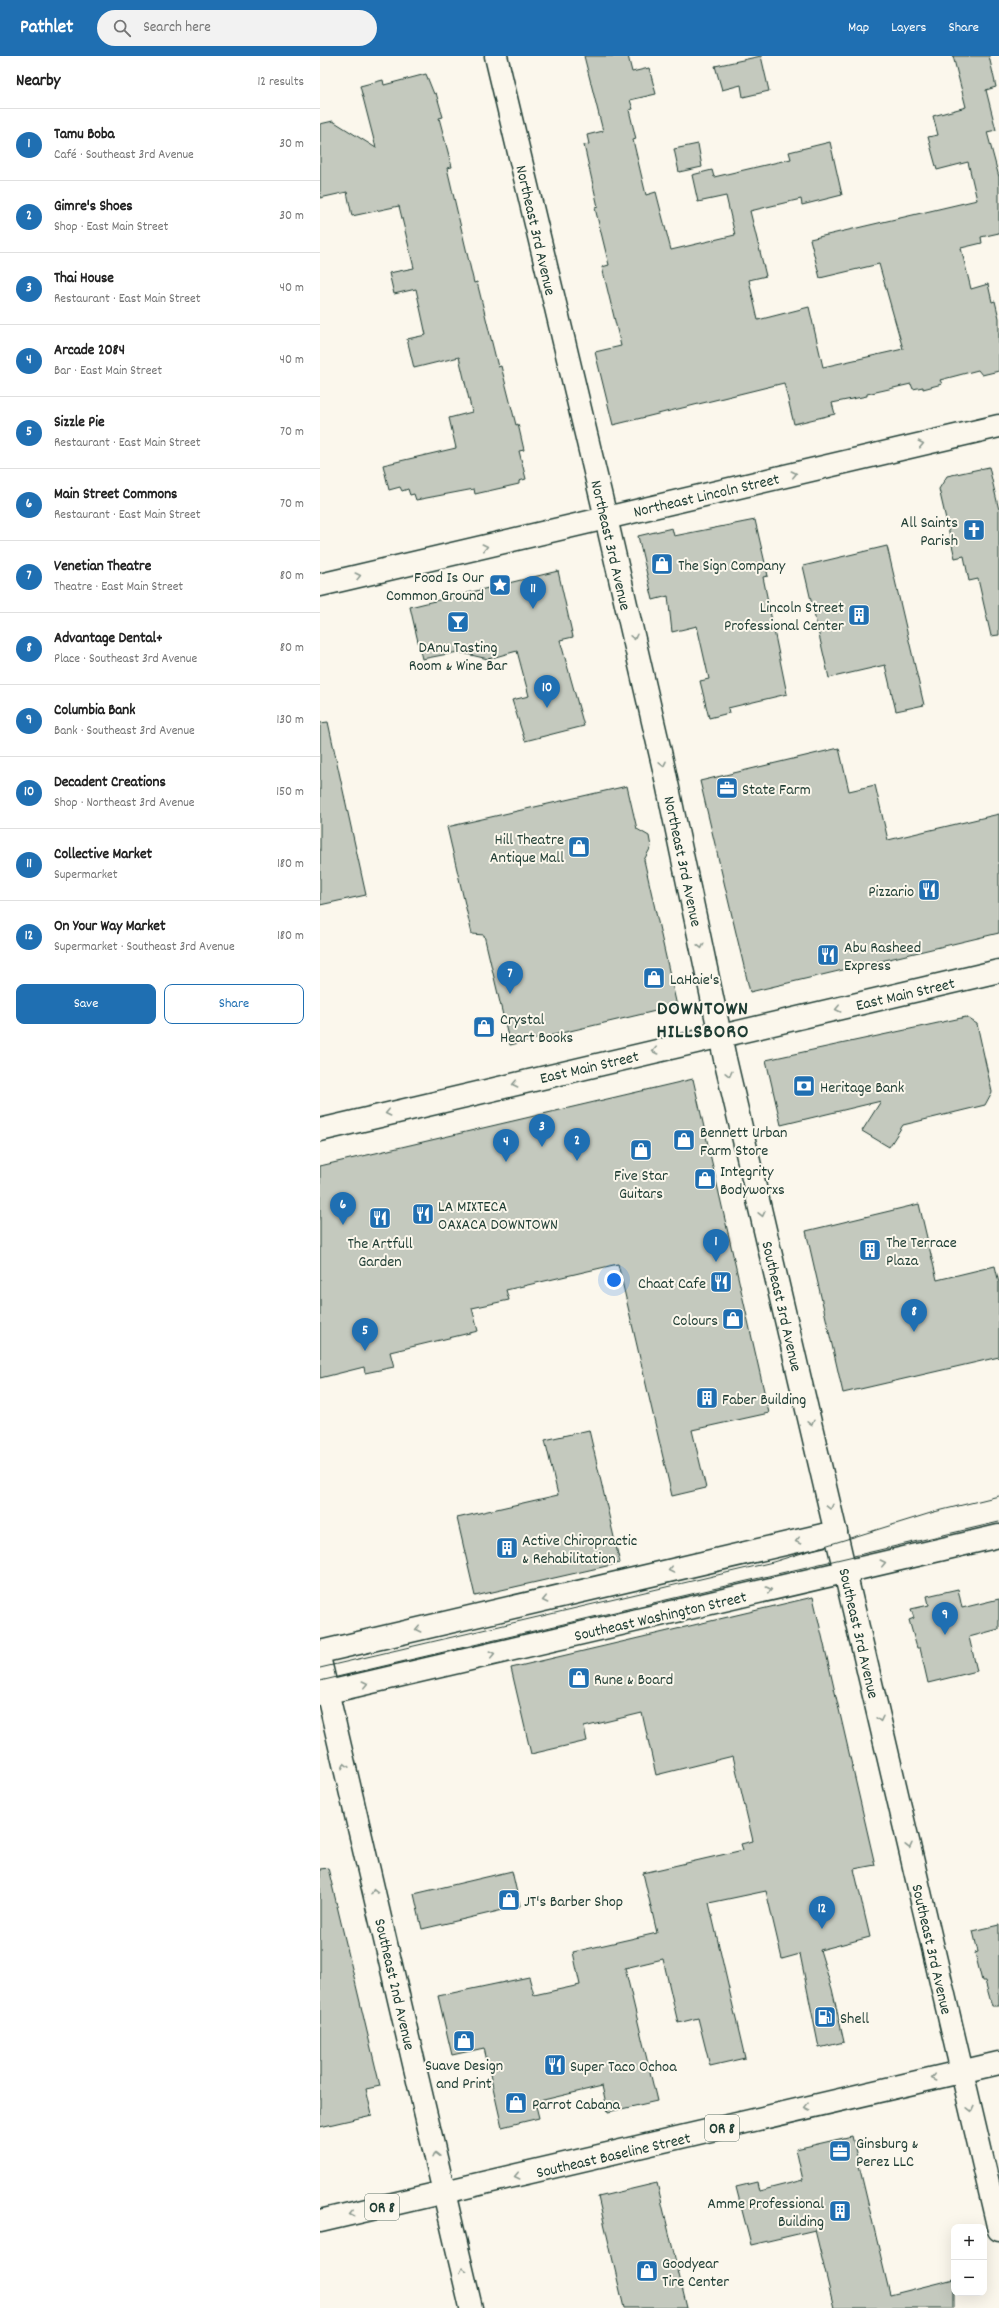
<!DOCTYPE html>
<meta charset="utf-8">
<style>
body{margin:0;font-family:Dekko,sans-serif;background:#f2f2f2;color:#222}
.controls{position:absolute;right:12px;bottom:12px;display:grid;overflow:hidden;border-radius:8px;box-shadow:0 4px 16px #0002}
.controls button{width:36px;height:36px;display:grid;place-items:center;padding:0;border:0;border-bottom:1px solid #e0e0e0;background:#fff;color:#222;font:20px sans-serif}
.you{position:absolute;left:294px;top:1224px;width:14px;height:14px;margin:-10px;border:3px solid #fff;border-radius:50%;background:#1a73e8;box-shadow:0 0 0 6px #1a73e833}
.badge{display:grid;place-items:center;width:26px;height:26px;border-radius:50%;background:#1f6fb2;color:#fff;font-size:13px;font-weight:700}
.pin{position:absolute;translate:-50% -33px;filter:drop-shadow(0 1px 2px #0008)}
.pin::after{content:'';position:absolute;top:21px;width:14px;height:12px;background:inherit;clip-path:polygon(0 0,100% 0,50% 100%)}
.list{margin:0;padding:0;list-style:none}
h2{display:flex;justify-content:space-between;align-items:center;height:52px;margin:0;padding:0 16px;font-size:17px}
h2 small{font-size:13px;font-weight:400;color:#767676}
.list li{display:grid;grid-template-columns:26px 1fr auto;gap:12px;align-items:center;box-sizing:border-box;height:72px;padding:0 16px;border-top:1px solid #e0e0e0}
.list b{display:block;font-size:15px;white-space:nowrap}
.list p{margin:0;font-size:13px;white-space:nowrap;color:#767676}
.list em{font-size:13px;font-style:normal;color:#767676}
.actions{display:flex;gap:8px;padding:12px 16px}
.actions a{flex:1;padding:9px 0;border:1px solid #1f6fb2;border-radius:8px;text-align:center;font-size:14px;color:#1f6fb2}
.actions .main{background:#1f6fb2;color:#fff}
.icon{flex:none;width:22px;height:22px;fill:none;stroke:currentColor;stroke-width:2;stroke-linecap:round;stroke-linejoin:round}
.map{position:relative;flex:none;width:679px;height:2252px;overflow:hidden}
header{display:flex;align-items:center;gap:24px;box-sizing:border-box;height:56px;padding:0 20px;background:#1f6fb2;color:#fff}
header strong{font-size:19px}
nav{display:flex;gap:22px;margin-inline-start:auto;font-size:14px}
.search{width:280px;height:36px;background:#f2f2f2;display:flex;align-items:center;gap:10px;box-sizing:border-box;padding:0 14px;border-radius:22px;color:#767676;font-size:15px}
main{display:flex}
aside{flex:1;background:#fff}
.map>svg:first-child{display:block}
.building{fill:#c4c9be;stroke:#1f3d34}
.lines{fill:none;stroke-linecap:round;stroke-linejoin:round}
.minor-casing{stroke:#1f3d34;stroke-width:25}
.tertiary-casing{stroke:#1f3d34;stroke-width:25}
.trunk-casing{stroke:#1f3d34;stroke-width:25}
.minor{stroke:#fbf7ec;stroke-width:22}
.tertiary{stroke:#fbf7ec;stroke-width:22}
.trunk{stroke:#fbf7ec;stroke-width:22}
.tram{stroke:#1f3d34;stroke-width:1}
.oneway{stroke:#8d9a90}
.labels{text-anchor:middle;stroke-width:4;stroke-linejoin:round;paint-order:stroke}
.shield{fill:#fbf7ec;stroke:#61756b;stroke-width:1}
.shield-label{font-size:15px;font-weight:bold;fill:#1f3d34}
.street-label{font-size:16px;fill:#1f3d34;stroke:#fbf7ec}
.poi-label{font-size:16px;fill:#1f3d34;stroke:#fbf7ec;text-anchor:start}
.district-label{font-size:20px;font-weight:bold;letter-spacing:1px;fill:#1f3d34;stroke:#fbf7ec}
</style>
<header>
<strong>Pathlet</strong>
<div class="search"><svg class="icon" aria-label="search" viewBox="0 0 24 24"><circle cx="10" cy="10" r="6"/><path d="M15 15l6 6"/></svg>Search here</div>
<nav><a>Map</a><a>Layers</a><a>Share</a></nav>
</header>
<main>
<aside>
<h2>Nearby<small>12 results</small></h2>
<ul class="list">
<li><span class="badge">1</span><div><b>Tamu Boba</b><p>Café · Southeast 3rd Avenue</p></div><em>30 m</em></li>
<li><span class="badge">2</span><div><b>Gimre's Shoes</b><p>Shop · East Main Street</p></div><em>30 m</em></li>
<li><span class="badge">3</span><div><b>Thai House</b><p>Restaurant · East Main Street</p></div><em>40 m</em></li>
<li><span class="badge">4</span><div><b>Arcade 2084</b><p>Bar · East Main Street</p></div><em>40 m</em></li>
<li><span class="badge">5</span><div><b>Sizzle Pie</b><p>Restaurant · East Main Street</p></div><em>70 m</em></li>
<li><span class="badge">6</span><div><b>Main Street Commons</b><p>Restaurant · East Main Street</p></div><em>70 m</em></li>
<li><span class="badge">7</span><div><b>Venetian Theatre</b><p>Theatre · East Main Street</p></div><em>80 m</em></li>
<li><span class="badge">8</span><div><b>Advantage Dental+</b><p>Place · Southeast 3rd Avenue</p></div><em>80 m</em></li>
<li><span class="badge">9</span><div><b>Columbia Bank</b><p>Bank · Southeast 3rd Avenue</p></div><em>130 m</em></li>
<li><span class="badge">10</span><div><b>Decadent Creations</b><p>Shop · Northeast 3rd Avenue</p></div><em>150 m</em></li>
<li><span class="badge">11</span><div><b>Collective Market</b><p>Supermarket</p></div><em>180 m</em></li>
<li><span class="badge">12</span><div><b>On Your Way Market</b><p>Supermarket · Southeast 3rd Avenue</p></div><em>180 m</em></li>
</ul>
<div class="actions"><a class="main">Save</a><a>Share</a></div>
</aside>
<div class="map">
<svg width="679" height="2252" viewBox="0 0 679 2252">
<rect width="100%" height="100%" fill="#fbf7ec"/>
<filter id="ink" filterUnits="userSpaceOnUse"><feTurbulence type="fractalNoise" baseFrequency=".025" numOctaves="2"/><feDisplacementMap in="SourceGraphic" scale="8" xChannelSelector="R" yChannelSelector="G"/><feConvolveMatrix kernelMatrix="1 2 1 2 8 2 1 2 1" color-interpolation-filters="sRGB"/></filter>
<g filter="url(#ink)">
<g class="building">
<polygon points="264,0 308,0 312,16 329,12 336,38 310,44 313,53 309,54 316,83 313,84 326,139 336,136 351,194 415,179 406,140 378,146 372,119 392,114 394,121 471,103 469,96 510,86 522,139 482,149 481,143 430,155 446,220 429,224 438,264 489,251 503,311 583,293 559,208 500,222 490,183 657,144 648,106 617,114 608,81 618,79 613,60 646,51 633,0 669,0 676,31 666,34 676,74 667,76 679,121 679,177 661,181 662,187 641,192 651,233 668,228 672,246 675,245 679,262 679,315 662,319 658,314 620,324 622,328 603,333 603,331 593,333 591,328 547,338 547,340 512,347 515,358 474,368 464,327 293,369 275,296 301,290 282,211 289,209 275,152 278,151 264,89 269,88 267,79 283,75"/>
<polygon points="441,0 449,35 423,41 421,29 402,34 395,10"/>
<polygon points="106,18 114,38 116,37 123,61 119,62 132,111 127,112 154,227 157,226 178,311 181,310 196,369 198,368 204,394 199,395 206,423 199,425 199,428 155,438 154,433 96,444 94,438 90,439 88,433 82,435 80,431 69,434 63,409 136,392 129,362 152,356 139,301 94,312 87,283 106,279 96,233 74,238 69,217 94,212 79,150 32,160 27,136 0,142 0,68 13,65 56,92 40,30 63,24 64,29"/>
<polygon points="378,88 382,111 359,116 354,93"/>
<polygon points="669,411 679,454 679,579 671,580 658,523 649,525 644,500 635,502 619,433 627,420"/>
<polygon points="435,464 448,520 443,521 467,638 408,652 409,657 389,662 380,625 389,623 377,570 352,576 348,540 333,544 318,480 352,472 354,480"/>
<polygon points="567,490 604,649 576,655 565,609 509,622 483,510"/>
<polygon points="238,515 253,581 240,584 264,670 205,685 192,644 209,640 197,595 168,603 138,596 102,603 90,551"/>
<polygon points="8,666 46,839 0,849 0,667"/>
<polygon points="519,692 529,735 555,729 568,784 679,758 679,877 430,936 380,725"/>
<polygon points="307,730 317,773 329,780 331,791 324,804 357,950 190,989 164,879 152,878 127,771"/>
<polygon points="646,961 657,968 672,1036 665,1049 583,1069 569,1091 542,1075 561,1045 461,1069 446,1004"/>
<polygon points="373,1023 449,1357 372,1374 386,1432 352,1440 298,1208 186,1234 189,1244 152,1252 158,1275 70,1296 74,1311 45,1317 44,1311 0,1322 0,1110"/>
<polygon points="599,1148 617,1224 675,1210 679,1227 679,1301 523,1337 486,1175"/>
<polygon points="269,1374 300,1507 155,1540 137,1462 238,1439 225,1384"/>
<polygon points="638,1533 642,1552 679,1543 679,1573 649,1581 657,1615 608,1627 600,1592 597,1592 589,1564 594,1562 591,1553 609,1549 607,1540"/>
<polygon points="493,1541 555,1809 534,1813 550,1881 500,1894 512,1933 524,1986 499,1992 480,1898 462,1903 446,1835 389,1847 425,2002 390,2010 378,1962 358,1967 343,1903 305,1912 337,2045 288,2056 282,2030 215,2046 219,2062 182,2071 164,1992 132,1999 118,1940 209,1921 214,1939 260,1929 253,1896 337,1877 323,1817 423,1794 421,1788 433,1785 413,1700 336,1719 322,1657 264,1671 267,1685 211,1698 191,1612"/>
<polygon points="8,1812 60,2030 46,2033 52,2059 0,2071 0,1813"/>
<polygon points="192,1815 200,1850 102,1873 94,1838"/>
<polygon points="679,1869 679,1950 672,1950 665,1925 662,1925 655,1897 658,1896 653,1875"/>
<polygon points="532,2080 570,2239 634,2223 634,2252 514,2252 495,2174 431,2189 416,2131 437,2126 439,2135 483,2124 476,2093"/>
<polygon points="337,2127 367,2252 304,2252 278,2141"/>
</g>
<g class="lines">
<g class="minor-casing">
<g id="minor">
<polyline points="176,0 286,462"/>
<polyline points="0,1596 516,1476"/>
<polyline points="0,1638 679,1480"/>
</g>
</g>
<g class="tertiary-casing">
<g id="tertiary">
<polyline points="286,462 344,713 405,1003 679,2174"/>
<polyline points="0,529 679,370"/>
<polyline points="0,1074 679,915"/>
<polyline points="0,1605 151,2252"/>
</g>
</g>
<g class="trunk-casing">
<polyline id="trunk" points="0,2165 679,2007"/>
</g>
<use href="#minor" class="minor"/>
<use href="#tertiary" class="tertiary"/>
<use href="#trunk" class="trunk"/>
<g class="tram">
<polyline points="0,1612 453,1506 614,1456 679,1440"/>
<polyline points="0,1625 679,1466"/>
</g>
</g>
<defs><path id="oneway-chevron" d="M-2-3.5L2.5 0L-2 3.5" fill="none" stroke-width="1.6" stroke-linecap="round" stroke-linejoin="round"/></defs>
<g class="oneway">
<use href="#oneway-chevron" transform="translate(601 388) rotate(-13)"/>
<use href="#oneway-chevron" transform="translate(474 418) rotate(-13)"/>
<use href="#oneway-chevron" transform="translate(165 491) rotate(-13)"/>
<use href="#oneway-chevron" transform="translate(38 520) rotate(-14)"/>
<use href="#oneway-chevron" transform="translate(314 581) rotate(77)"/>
<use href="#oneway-chevron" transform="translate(343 708) rotate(78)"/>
<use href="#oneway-chevron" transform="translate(381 890) rotate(78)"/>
<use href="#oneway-chevron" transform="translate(518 953) rotate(167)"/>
<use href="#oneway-chevron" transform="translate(335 995) rotate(167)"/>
<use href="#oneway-chevron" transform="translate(409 1018) rotate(77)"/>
<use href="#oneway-chevron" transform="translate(195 1028) rotate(167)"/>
<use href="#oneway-chevron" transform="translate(68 1057) rotate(167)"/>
<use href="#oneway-chevron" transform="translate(442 1158) rotate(77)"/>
<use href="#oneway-chevron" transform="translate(491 1367) rotate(77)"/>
<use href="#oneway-chevron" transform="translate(510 1451) rotate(77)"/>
<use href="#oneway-chevron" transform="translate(478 1485) rotate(167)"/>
<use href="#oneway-chevron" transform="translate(563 1507) rotate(-13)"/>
<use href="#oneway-chevron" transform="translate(351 1514) rotate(167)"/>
<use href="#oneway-chevron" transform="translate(449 1534) rotate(-13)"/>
<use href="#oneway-chevron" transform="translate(225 1544) rotate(167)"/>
<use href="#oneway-chevron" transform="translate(98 1573) rotate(167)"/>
<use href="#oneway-chevron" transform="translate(172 1598) rotate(-13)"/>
<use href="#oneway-chevron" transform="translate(45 1628) rotate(-13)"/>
<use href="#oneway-chevron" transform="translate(560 1663) rotate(77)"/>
<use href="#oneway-chevron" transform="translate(25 1710) rotate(-103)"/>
<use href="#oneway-chevron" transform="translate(589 1790) rotate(77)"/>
<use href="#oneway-chevron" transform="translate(54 1836) rotate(-103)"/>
<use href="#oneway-chevron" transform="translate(614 2022) rotate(167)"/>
<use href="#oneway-chevron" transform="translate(487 2051) rotate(166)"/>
<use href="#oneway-chevron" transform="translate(651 2053) rotate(77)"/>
<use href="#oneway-chevron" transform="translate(116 2099) rotate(-103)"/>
<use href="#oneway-chevron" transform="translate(197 2120) rotate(167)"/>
<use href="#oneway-chevron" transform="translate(32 2158) rotate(167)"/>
<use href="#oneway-chevron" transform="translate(143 2214) rotate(-103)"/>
</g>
</g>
<defs>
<g id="church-square" transform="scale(1.15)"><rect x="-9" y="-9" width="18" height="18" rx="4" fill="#1f6fb2" stroke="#fbf7ec"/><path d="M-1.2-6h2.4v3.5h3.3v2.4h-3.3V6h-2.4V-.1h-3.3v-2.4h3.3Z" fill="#fff"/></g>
<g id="shop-square" transform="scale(1.15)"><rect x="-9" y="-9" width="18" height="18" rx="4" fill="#1f6fb2" stroke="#fbf7ec"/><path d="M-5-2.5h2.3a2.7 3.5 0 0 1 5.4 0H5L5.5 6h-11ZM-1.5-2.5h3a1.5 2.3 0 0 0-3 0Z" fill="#fff"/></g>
<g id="sight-square" transform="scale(1.15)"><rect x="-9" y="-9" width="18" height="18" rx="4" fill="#1f6fb2" stroke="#fbf7ec"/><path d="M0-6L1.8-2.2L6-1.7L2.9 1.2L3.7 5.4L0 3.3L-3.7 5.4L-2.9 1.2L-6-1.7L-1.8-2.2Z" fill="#fff"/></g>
<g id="building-square" transform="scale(1.15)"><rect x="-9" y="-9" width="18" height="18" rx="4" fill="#1f6fb2" stroke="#fbf7ec"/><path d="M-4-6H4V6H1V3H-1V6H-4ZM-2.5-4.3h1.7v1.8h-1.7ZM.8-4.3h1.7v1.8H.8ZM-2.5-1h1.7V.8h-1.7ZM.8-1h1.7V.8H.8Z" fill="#fff"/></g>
<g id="bar-square" transform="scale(1.15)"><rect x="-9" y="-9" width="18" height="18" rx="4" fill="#1f6fb2" stroke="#fbf7ec"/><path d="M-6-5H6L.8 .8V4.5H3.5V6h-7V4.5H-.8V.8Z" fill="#fff"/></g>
<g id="office-square" transform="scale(1.15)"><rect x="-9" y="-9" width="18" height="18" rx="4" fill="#1f6fb2" stroke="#fbf7ec"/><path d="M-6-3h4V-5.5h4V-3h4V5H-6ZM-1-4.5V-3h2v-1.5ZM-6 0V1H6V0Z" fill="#fff"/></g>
<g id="restaurant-square" transform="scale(1.15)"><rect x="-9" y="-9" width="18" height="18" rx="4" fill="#1f6fb2" stroke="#fbf7ec"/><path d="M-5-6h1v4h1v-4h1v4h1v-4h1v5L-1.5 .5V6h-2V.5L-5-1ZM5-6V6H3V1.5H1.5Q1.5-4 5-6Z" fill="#fff"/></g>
<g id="bank-square" transform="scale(1.15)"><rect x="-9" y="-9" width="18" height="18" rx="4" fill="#1f6fb2" stroke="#fbf7ec"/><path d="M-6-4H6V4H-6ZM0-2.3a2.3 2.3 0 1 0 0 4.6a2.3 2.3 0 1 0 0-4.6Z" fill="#fff"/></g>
<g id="fuel-square" transform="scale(1.15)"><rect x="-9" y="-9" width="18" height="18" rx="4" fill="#1f6fb2" stroke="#fbf7ec"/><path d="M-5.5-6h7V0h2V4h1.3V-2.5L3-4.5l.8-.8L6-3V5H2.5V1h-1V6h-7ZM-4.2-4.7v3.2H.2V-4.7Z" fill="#fff"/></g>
</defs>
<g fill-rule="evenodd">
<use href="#church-square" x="654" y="474"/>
<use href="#shop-square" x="342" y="508"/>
<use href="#sight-square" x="180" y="529"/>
<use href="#building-square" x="539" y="559"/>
<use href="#bar-square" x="138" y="566"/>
<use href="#office-square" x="407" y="732"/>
<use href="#shop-square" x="259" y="791"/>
<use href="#restaurant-square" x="609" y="834"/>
<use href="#restaurant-square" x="508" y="899"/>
<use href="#shop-square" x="334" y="922"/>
<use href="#shop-square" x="164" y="971"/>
<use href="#bank-square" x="484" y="1030"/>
<use href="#shop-square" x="364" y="1084"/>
<use href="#shop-square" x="321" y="1094"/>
<use href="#shop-square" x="385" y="1123"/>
<use href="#restaurant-square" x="103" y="1158"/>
<use href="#restaurant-square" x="60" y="1162"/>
<use href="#building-square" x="550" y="1194"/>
<use href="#restaurant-square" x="401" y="1226"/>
<use href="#shop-square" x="413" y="1263"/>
<use href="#building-square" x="387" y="1342"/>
<use href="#building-square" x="187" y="1492"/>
<use href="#shop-square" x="259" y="1622"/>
<use href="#shop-square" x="189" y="1844"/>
<use href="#fuel-square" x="505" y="1961"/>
<use href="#shop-square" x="144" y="1985"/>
<use href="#restaurant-square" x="235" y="2009"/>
<use href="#shop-square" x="196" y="2047"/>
<use href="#office-square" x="520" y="2095"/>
<use href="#building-square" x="520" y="2155"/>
<use href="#shop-square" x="327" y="2215"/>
</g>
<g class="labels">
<g class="shield">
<rect x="385" y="2059" width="34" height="26" rx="3"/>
<rect x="45" y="2138" width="34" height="26" rx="3"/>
</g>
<g class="shield-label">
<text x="402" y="2077">OR 8</text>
<text x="62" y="2156">OR 8</text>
</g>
<g class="street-label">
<text transform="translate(217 174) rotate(77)" y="6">Northeast 3rd Avenue</text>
<text transform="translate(386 438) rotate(-13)" y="6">Northeast Lincoln Street</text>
<text transform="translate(292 489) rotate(77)" y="6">Northeast 3rd Avenue</text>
<text transform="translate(364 805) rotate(78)" y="6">Northeast 3rd Avenue</text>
<text transform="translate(585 937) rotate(-13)" y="6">East Main Street</text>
<text transform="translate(269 1010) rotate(-13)" y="6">East Main Street</text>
<text transform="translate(463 1250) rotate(77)" y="6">Southeast 3rd Avenue</text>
<text transform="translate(340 1559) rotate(-13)" y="6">Southeast Washington Street</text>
<text transform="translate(540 1577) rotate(77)" y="6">Southeast 3rd Avenue</text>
<text transform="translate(613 1893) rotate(77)" y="6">Southeast 3rd Avenue</text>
<text transform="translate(76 1928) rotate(77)" y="6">Southeast 2nd Avenue</text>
<text transform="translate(293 2098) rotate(-13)" y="6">Southeast Baseline Street</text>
</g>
<g class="poi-label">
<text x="638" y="471" text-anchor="end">All Saints<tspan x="638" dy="18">Parish</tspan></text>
<text x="358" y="514">The Sign Company</text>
<text x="164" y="526" text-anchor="end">Food Is Our<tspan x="164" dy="18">Common Ground</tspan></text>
<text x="524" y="556" text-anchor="end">Lincoln Street<tspan x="524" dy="18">Professional Center</tspan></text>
<text x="138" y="596" text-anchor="middle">DAnu Tasting<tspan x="138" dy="18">Room &amp; Wine Bar</tspan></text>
<text x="422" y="738">State Farm</text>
<text x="244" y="788" text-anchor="end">Hill Theatre<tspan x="244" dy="18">Antique Mall</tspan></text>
<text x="594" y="840" text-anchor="end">Pizzario</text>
<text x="524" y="896">Abu Rasheed<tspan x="524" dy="18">Express</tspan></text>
<text x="350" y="928">LaHaie's</text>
<text x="180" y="968">Crystal<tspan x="180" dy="18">Heart Books</tspan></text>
<text x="500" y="1036">Heritage Bank</text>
<text x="380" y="1081">Bennett Urban<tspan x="380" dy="18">Farm Store</tspan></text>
<text x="400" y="1120">Integrity<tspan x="400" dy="18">Bodyworxs</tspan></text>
<text x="321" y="1124" text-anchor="middle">Five Star<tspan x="321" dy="18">Guitars</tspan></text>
<text x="118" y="1155">LA MIXTECA<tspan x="118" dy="18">OAXACA DOWNTOWN</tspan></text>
<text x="566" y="1191">The Terrace<tspan x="566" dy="18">Plaza</tspan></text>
<text x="60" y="1192" text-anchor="middle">The Artfull<tspan x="60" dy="18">Garden</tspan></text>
<text x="386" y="1232" text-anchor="end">Chaat Cafe</text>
<text x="398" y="1269" text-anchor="end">Colours</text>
<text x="402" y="1348">Faber Building</text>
<text x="202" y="1489">Active Chiropractic<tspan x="202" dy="18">&amp; Rehabilitation</tspan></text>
<text x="274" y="1628">Rune &amp; Board</text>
<text x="204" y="1850">JT's Barber Shop</text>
<text x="520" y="1967">Shell</text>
<text x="144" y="2014" text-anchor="middle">Suave Design<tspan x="144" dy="18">and Print</tspan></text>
<text x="250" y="2015">Super Taco Ochoa</text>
<text x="212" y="2053">Parrot Cabana</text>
<text x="536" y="2092">Ginsburg &amp;<tspan x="536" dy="18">Perez LLC</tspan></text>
<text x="504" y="2152" text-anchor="end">Amme Professional<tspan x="504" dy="18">Building</tspan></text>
<text x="342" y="2212">Goodyear<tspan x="342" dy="18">Tire Center</tspan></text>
</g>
<g class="district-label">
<text x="383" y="958">DOWNTOWN<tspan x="383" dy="23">HILLSBORO</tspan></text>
</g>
</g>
</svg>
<div class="controls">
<button>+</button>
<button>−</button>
</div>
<div class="you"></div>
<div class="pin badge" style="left:396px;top:1206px">1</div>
<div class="pin badge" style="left:257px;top:1105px">2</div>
<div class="pin badge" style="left:222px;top:1091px">3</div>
<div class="pin badge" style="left:186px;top:1106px">4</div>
<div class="pin badge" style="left:45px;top:1295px">5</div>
<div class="pin badge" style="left:23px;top:1169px">6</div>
<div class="pin badge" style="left:190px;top:938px">7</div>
<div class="pin badge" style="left:594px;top:1276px">8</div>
<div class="pin badge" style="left:625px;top:1579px">9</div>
<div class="pin badge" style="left:227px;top:652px">10</div>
<div class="pin badge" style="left:213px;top:553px">11</div>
<div class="pin badge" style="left:502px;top:1873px">12</div>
</div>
</main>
